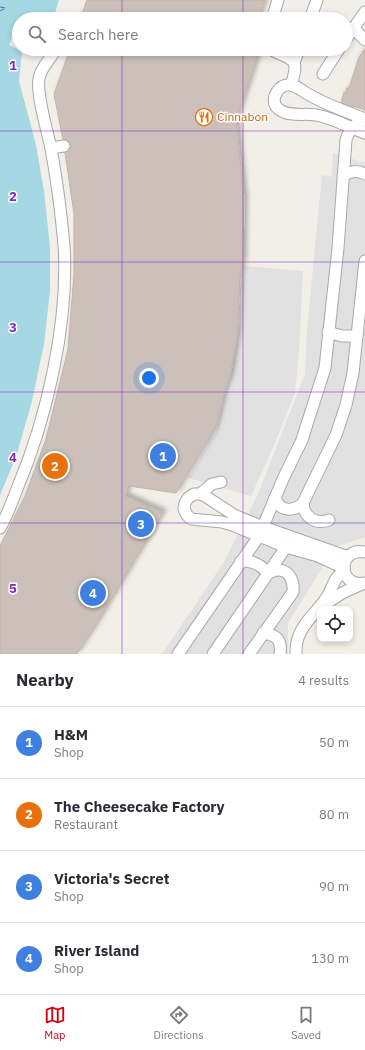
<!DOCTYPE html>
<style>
body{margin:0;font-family:"IBM Plex Sans",sans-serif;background:#f7f7f7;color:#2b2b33}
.controls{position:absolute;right:12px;bottom:12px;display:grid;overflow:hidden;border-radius:8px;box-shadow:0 2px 6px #0003}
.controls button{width:36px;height:36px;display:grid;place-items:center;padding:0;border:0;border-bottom:1px solid #e1e1e2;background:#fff;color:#2b2b33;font:20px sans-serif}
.you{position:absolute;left:149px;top:378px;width:14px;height:14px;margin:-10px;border:3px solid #fff;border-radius:50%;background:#1a73e8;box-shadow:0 0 0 6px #1a73e833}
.badge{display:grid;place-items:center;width:26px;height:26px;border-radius:50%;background:#d3000d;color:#fff;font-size:13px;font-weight:700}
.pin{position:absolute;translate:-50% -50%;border:2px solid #fff;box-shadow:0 1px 4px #0006}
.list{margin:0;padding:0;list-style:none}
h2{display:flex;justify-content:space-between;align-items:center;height:52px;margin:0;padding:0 16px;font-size:17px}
h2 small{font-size:13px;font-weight:400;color:#7c7c81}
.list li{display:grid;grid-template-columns:26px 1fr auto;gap:12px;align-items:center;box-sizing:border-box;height:72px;padding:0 16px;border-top:1px solid #e1e1e2}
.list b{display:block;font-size:15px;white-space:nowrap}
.list p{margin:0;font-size:13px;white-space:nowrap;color:#7c7c81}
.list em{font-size:13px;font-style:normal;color:#7c7c81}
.icon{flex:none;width:22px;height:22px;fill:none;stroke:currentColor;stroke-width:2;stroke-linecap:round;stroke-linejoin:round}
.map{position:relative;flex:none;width:365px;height:654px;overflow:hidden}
.search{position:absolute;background:#fff;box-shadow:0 2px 6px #0003;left:12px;right:12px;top:12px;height:44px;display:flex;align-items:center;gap:10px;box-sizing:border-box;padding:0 14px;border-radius:22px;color:#7c7c81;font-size:15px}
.sheet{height:340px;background:#fff}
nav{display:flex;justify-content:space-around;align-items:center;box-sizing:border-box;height:56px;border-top:1px solid #e1e1e2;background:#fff;font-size:11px;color:#7c7c81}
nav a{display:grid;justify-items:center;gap:2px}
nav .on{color:#d3000d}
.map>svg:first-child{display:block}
.parking{fill:#e1e1e1}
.water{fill:#a5d8e2}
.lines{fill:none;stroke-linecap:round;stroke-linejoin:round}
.ferry{stroke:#407ba9;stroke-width:1;stroke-dasharray:5 4;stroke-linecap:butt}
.building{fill:#cbc0ba;stroke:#c5b3a9;filter:url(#shadow)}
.minor-casing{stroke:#a8a8a8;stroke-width:13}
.minor{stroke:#fff;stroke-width:11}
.grid{fill:none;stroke:#7b2cbf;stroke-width:1;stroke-opacity:0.55}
.labels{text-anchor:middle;stroke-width:3;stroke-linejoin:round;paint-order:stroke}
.food-label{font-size:12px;fill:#c56008;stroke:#fff;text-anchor:start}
.grid-label{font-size:13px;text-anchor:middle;font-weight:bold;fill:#7b2cbf;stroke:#fff;stroke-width:3;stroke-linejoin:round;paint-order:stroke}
</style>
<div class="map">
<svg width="365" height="654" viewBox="0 0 365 654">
<defs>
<filter id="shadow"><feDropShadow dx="3.5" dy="-3.5" stdDeviation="2" flood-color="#0004"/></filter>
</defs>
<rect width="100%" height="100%" fill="#f2eee8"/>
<g class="parking">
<polygon points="333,153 365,163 365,537 335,547 288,623 288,654 162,654 224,562 258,494 305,374 307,330 322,175 332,177"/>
<polygon points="245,266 303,271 299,351 295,393 272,450 251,496 188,478 216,432 240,325"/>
</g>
<polygon class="water" points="0,0 59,0 53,19 19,19 19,39 12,37 9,45 22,51 19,81 36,145 44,191 50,247 50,291 44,344 32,401 16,457 0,495"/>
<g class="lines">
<g class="ferry">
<polyline points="0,7 6,8"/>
<polyline points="0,11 6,8"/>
</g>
</g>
<g class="building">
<polygon points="87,0 265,0 258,19 80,19"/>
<polygon points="70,49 252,49 250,55 257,58 236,120 244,199 243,259 240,277 237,335 230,377 224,392 215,430 176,493 129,486 125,496 163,513 96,625 77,654 0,654 0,546 25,496 46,439 68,349 74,274 74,214 64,146 54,94"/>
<polygon points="365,49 365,110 353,106 352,109 344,106 344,104 341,103 344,92 346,93 347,88 349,88 359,57"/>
</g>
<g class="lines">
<g class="minor-casing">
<g id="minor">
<polyline points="272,19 278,0"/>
<polyline points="310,19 317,0"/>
<polyline points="353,28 365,40"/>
<polyline points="346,39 365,12"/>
<path d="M 270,49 C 292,61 301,56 291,85"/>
<polyline points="294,63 299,49"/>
<polyline points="323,74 339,49"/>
<path d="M 365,119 C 345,111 324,104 306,93 C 300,89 294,84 287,85 C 275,87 269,104 280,110 C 289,117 305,113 316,115 C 331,117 350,128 365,133"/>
<polyline points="51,148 64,146"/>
<path d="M 343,176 C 351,171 357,170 365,174"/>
<polyline points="328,332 342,336 357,336"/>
<polyline points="200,494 212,484 221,482"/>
<path d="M 275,498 C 280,512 294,512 303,503 L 336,435 L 346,405 L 353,373 L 365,261"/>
<path d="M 303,503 C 304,517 315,525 329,520"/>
<path d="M 0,528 C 7,516 12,502 17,489 C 47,418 69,322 64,245 C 61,213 57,180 51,149 C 48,132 34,89 40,75 C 43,65 52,58 55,49"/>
<path d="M 365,552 C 337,547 337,588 365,583"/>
<path d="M 241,561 C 252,560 260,564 268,573"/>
<polyline points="344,568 318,556 286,547 232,525 222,522 191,519 187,515 184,509 185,503 188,498 194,494 200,494 205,496 234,515 263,527 348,557"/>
<polyline points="324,605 342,593 362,584"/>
<path d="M 263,633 C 277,635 282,640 280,654"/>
<path d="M 178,654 L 259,536 L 283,479 L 302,440 L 307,424 L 325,368 L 338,248 L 346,140 C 349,130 354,123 365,121"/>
<polyline points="213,654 286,547"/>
<path d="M 249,654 L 293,592 C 294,582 290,570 278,570 C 275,570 271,572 268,573"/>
<path d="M 296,654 C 296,649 296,643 298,638 C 303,622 318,611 327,597 C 333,587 334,577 344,571"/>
</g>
</g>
<use href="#minor" class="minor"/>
</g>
<path class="grid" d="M 122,0 L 122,19M 243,0 L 243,19M 122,49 L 122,654M 243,49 L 243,654M 0,131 L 365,131M 0,262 L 365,262M 0,392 L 365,392M 0,523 L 365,523"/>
<defs>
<g id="restaurant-ring" transform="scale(0.9)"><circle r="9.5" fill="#fff" stroke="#e8710a" stroke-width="1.5"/><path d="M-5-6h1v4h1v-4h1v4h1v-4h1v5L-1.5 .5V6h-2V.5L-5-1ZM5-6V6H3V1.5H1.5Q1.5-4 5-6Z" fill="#e8710a"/></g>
</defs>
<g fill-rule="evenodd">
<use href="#restaurant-ring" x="204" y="117"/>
</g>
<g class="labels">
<g class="food-label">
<text x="217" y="121">Cinnabon</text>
</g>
</g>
<g class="grid-label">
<text x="13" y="70">1</text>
<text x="13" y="201">2</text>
<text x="13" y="332">3</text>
<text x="13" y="462">4</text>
<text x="13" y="593">5</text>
</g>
</svg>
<div class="controls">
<button><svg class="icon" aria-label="locate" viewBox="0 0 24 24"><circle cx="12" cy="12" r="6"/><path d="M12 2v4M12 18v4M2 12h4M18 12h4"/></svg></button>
</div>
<div class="you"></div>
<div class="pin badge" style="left:163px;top:456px;background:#3f7fe0">1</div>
<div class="pin badge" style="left:55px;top:466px;background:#e8710a">2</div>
<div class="pin badge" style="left:141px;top:524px;background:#3f7fe0">3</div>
<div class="pin badge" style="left:93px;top:593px;background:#3f7fe0">4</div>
<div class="search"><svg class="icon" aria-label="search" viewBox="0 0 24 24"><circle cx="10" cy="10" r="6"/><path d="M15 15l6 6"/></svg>Search here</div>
</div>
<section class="sheet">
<h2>Nearby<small>4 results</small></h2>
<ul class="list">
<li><span class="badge" style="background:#3f7fe0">1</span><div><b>H&amp;M</b><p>Shop</p></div><em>50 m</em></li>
<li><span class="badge" style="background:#e8710a">2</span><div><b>The Cheesecake Factory</b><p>Restaurant</p></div><em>80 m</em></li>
<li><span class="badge" style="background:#3f7fe0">3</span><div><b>Victoria's Secret</b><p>Shop</p></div><em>90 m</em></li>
<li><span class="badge" style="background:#3f7fe0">4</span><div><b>River Island</b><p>Shop</p></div><em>130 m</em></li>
</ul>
</section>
<nav>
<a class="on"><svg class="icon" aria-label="map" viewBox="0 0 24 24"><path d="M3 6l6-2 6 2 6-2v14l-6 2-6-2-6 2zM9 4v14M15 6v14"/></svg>Map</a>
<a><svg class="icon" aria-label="directions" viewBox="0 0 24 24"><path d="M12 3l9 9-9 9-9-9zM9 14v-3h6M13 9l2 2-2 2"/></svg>Directions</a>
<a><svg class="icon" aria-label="saved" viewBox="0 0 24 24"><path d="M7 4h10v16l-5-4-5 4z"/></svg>Saved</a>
</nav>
